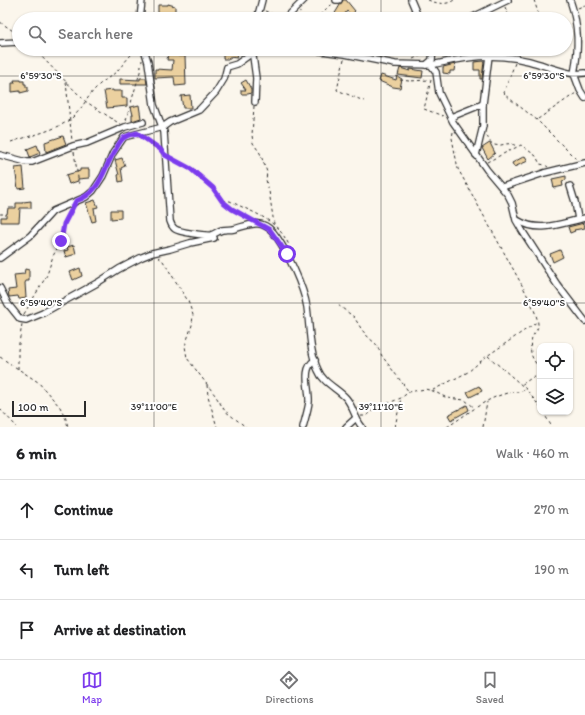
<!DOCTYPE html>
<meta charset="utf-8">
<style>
body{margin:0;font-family:Itim,sans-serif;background:#f6f6f6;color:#202124}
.controls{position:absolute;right:12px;bottom:12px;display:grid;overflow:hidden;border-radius:8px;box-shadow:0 1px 3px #0004}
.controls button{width:36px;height:36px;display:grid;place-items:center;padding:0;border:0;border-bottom:1px solid #e0e0e0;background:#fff;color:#202124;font:20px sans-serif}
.scale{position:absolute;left:12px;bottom:10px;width:74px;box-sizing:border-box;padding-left:4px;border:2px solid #2b2b2b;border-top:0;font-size:11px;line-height:14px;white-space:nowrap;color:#2b2b2b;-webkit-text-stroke:3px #fff;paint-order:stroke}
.stop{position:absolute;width:12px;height:12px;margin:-9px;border:3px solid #7c3aed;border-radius:50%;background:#fff}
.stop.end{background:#7c3aed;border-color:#fff;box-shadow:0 1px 4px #0008}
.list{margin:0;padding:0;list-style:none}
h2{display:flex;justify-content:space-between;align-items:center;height:52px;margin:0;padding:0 16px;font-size:17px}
h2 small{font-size:13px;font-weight:400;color:#757577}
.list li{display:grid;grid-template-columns:26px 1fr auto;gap:12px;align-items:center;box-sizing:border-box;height:60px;padding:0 16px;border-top:1px solid #e0e0e0}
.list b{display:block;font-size:15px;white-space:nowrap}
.list em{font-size:13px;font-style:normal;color:#757577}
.icon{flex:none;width:22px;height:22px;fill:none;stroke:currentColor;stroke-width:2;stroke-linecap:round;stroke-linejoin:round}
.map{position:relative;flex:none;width:585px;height:427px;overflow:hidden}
.search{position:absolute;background:#fff;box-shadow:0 1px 3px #0004;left:12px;right:12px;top:12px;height:44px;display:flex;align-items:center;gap:10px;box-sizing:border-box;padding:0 14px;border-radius:22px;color:#757577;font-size:15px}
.sheet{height:232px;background:#fff}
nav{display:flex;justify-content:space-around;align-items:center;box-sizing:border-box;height:56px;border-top:1px solid #e0e0e0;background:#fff;font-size:11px;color:#757577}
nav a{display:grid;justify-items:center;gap:2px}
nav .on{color:#7c3aed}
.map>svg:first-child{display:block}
.building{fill:#ebd09f;stroke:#2b2b2b}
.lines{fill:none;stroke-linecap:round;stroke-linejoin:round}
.minor-casing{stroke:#2b2b2b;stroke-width:8}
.path{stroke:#2b2b2b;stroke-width:1;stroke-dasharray:3 3;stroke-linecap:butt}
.minor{stroke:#fff;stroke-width:5.5}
.route{stroke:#7c3aed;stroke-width:5}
.ticks{fill:none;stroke:#2b2b2b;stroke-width:1;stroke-opacity:0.45}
.ticks-label{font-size:10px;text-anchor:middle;fill:#2b2b2b;stroke:#fff;stroke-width:4;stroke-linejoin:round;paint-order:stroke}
</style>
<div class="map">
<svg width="585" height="427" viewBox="0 0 585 427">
<rect width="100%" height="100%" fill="#fbf6ec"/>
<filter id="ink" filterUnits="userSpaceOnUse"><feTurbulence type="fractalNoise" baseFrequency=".025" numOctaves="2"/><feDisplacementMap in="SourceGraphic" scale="8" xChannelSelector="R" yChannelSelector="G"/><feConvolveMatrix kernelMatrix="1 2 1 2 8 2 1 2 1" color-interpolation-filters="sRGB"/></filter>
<g filter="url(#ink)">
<g class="building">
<polygon points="343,0 346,0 355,11 351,15 347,11 341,19 334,15"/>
<polygon points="168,4 175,6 175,12 173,12 173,14 158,13 158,5 168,5"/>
<polygon points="172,49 178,49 178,56 185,56 186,85 175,86 174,77 155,78 155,69 172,70 173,60 167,60 168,54 172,54"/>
<polygon points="228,49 232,49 232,51 238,51 237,58 229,57 229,59 223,59 223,52 228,52"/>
<polygon points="484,61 482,79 480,79 480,70 474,70 474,62"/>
<polygon points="455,64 454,71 450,71 450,74 443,73 443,67"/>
<polygon points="400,68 410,71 410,69 423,71 422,78 398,75"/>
<polygon points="381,75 396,80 397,76 402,79 400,88 393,87 379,81"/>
<polygon points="140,78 146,78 147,84 120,84 120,79 140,80"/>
<polygon points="14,80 21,80 21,81 24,81 24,84 26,84 26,87 28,87 28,91 20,93 20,91 12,92 12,83 15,83"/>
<polygon points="246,80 251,89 251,93 248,94 241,94 241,90 246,90 241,83"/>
<polygon points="113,90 113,91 122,91 122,98 127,98 127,106 107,108 104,91"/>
<polygon points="190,95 191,108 183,108 181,96"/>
<polygon points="139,105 141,118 132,121 132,115 133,115 131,107"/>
<polygon points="63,136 66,144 46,152 45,142"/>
<polygon points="490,143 495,153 488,159 482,148 488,144"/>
<polygon points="37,145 40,153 30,157 27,149"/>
<polygon points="525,156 528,161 514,167 512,163"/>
<polygon points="122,158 125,166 121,168 123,181 119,182 118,175 119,175 115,160"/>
<polygon points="23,167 25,188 18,189 15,168"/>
<polygon points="80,169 89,169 89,178 78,179 78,181 69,184 66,175 80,171"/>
<polygon points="566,176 566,180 562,181 563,186 554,188 552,179"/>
<polygon points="95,200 98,207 94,208 96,221 92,222 86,203"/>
<polygon points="31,201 31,208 20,208 19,222 1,222 1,217 6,217 6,214 7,214 8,208 16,208 16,203 23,203 23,202"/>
<polygon points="111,210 121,210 121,218 111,219"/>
<polygon points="584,223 585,228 574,230 575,231 570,233 568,227"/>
<polygon points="74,245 76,254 66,257 64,251 68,250 67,247"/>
<polygon points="560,250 563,257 553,262 550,254"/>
<polygon points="80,268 82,276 73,280 70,272"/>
<polygon points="25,269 29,270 29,281 26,281 25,283 26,298 20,299 19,299 18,296 9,297 8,290 16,289 14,275 24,274"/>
<polygon points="479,386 482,391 470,397 467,392"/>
<polygon points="467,405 469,410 451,420 448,415"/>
</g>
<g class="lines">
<g class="minor-casing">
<g id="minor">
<polyline points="336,0 339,0"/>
<polyline points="411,0 419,19"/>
<path d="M 570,0 C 579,26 579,48 574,74 L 585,73"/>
<polyline points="140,19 142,0"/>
<polyline points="257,19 262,0"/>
<polyline points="285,19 304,0"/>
<polyline points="469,19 508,0"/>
<polyline points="0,43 19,42"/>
<path d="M 144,49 L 148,62 L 154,105 L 164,132 L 170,221 C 171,224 172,227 175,229 C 179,232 206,236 211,235 C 215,234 218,231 222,230 C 226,229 230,230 234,229 C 249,225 261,218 273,232 C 286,248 304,288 307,307 C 310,328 309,351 318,370 C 323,383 337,388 346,398 C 353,406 355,419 362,427"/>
<polyline points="252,49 256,78 255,102"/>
<polyline points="305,49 345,54 395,64 431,65 436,72 439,93 453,122 487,170 508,195 512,203 516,220 523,232 556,283 585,321"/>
<polyline points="426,65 432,60 433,49"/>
<path d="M 431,65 C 467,57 493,52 529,61 C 544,65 558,71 574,74 L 580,90 L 585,98"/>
<polyline points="451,117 483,104"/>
<polyline points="0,155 27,162 32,162 73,146 87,143 125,127 143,122"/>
<polyline points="476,155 483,126 483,104 489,56"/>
<polyline points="570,186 575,202 578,219"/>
<polyline points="502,187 544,173 585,163"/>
<path d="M 517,220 C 540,234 561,223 585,218"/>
<polyline points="0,258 30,236 53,211 86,197 93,191 103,176 113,153 124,137 163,127 170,122 199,110 216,92 224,79 227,67 237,64 252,53"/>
<polyline points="0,288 8,304 20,319 26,320 43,313 97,283 119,269 142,257 152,253 170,249 190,243 214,238"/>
<path d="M 303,427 C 305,419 308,410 309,402 C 310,389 301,369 315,360"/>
<polyline points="346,427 356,418"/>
</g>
</g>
<g class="path">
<path d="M 428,0 C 436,3 446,6 454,0"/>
<polyline points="534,0 540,19"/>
<polyline points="505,7 510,19"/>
<polyline points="578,8 585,5"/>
<polyline points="265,11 281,17"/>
<polyline points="299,19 300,12"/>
<polyline points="316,19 328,7 333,4"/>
<polyline points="0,22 19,35"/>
<polyline points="566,31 571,27"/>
<polyline points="34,49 85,101 120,124"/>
<polyline points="507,52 508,49"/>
<polyline points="344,59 337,90 364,101"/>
<polyline points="413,59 424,54 427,51"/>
<polyline points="515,63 504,92 505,95 537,120 576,159"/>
<polyline points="400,80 409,81 430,80"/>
<polyline points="431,80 424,109 443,116"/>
<polyline points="66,82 72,141"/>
<polyline points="254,106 252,135 253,143 260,153 267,172 266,180 269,191 274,224"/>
<polyline points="538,119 576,93"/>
<polyline points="126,120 140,72 142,60"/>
<path d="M 453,132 L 452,138 L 458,169 L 523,287 C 527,295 539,317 538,326 C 538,329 535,332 534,334 C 530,340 530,346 531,353 C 532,360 539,365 539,373 L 521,385"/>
<path d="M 487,136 C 495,155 505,138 516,146"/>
<polyline points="144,138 159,149"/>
<path d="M 11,142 C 31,135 61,130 75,115 C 83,107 88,96 96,88 C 102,81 111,77 117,71 C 124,64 130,54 138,49"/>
<polyline points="74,152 79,184"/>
<polyline points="171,158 191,169 213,188 222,201 232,209 250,219"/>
<polyline points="487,162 521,145 536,156 540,164 545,165 548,167"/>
<path d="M 223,201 L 230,201 C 255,214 276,218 289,245"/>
<polyline points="0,214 6,214"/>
<polyline points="158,257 163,261 188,301 193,315 192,325 185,346 187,358 215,395 225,411 246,427"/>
<polyline points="338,305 354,317 362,330 369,338 376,344 382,356 409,392"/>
<polyline points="24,314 47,275 53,256 61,241 64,224 72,209"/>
<polyline points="488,356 526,389 540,407"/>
<polyline points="0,357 38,382 60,407 66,419 68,427"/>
<polyline points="18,369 18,350 22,324"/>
<polyline points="207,385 208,396 217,427"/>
<polyline points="433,390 468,372 487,356 537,322"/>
<polyline points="0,409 17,427"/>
<polyline points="543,412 552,427"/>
<polyline points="361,416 366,416 374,409 401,398 409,392 425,389 433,391 447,398 465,400 475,408"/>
<polyline points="395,427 401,398"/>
<path d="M 447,427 C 465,416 483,400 504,394 C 512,391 517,394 526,389"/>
<polyline points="483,427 487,402"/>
</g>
<use href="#minor" class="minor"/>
</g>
</g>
<g class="lines" filter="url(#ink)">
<path class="route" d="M 61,241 L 64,224 L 76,201 C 102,192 102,170 116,149 C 118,145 121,139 125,137 C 129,135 133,134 137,133 L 160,149 L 165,155 L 191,169 L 213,188 L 222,201 L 232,209 L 270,230 L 287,254"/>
</g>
<path class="ticks" d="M 154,0 L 154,19M 381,0 L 381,19M 154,49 L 154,427M 381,49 L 381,427M 0,76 L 585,76M 0,303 L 585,303"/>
<g class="ticks-label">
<text x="41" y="79">6°59'30"S</text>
<text x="544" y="79">6°59'30"S</text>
<text x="41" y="306">6°59'40"S</text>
<text x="544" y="306">6°59'40"S</text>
<text x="154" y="410">39°11'00"E</text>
<text x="381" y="410">39°11'10"E</text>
</g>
</svg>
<div class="controls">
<button><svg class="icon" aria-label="locate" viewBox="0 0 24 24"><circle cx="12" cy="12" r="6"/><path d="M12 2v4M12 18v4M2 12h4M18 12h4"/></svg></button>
<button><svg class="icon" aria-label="layers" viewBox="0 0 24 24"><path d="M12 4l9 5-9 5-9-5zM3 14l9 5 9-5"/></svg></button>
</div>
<div class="scale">100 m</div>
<div class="stop" style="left:287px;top:254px"></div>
<div class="stop end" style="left:61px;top:241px"></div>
<div class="search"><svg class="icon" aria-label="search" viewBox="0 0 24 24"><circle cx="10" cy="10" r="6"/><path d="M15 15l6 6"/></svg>Search here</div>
</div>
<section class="sheet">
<h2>6 min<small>Walk · 460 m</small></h2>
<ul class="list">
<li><svg class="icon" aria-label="ahead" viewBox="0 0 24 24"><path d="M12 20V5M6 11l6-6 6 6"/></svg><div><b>Continue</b></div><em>270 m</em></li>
<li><svg class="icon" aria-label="left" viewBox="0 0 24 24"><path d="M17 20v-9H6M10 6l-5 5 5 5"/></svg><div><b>Turn left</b></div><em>190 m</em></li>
<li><svg class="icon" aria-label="arrive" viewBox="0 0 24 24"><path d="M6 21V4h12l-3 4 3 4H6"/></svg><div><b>Arrive at destination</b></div></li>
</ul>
</section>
<nav>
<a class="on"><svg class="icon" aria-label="map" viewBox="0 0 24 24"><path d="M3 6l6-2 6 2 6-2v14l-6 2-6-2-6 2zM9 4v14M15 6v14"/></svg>Map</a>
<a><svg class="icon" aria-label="directions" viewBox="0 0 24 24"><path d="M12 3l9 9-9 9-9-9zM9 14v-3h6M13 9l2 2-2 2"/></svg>Directions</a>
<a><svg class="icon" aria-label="saved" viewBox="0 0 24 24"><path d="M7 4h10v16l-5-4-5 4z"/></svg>Saved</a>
</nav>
